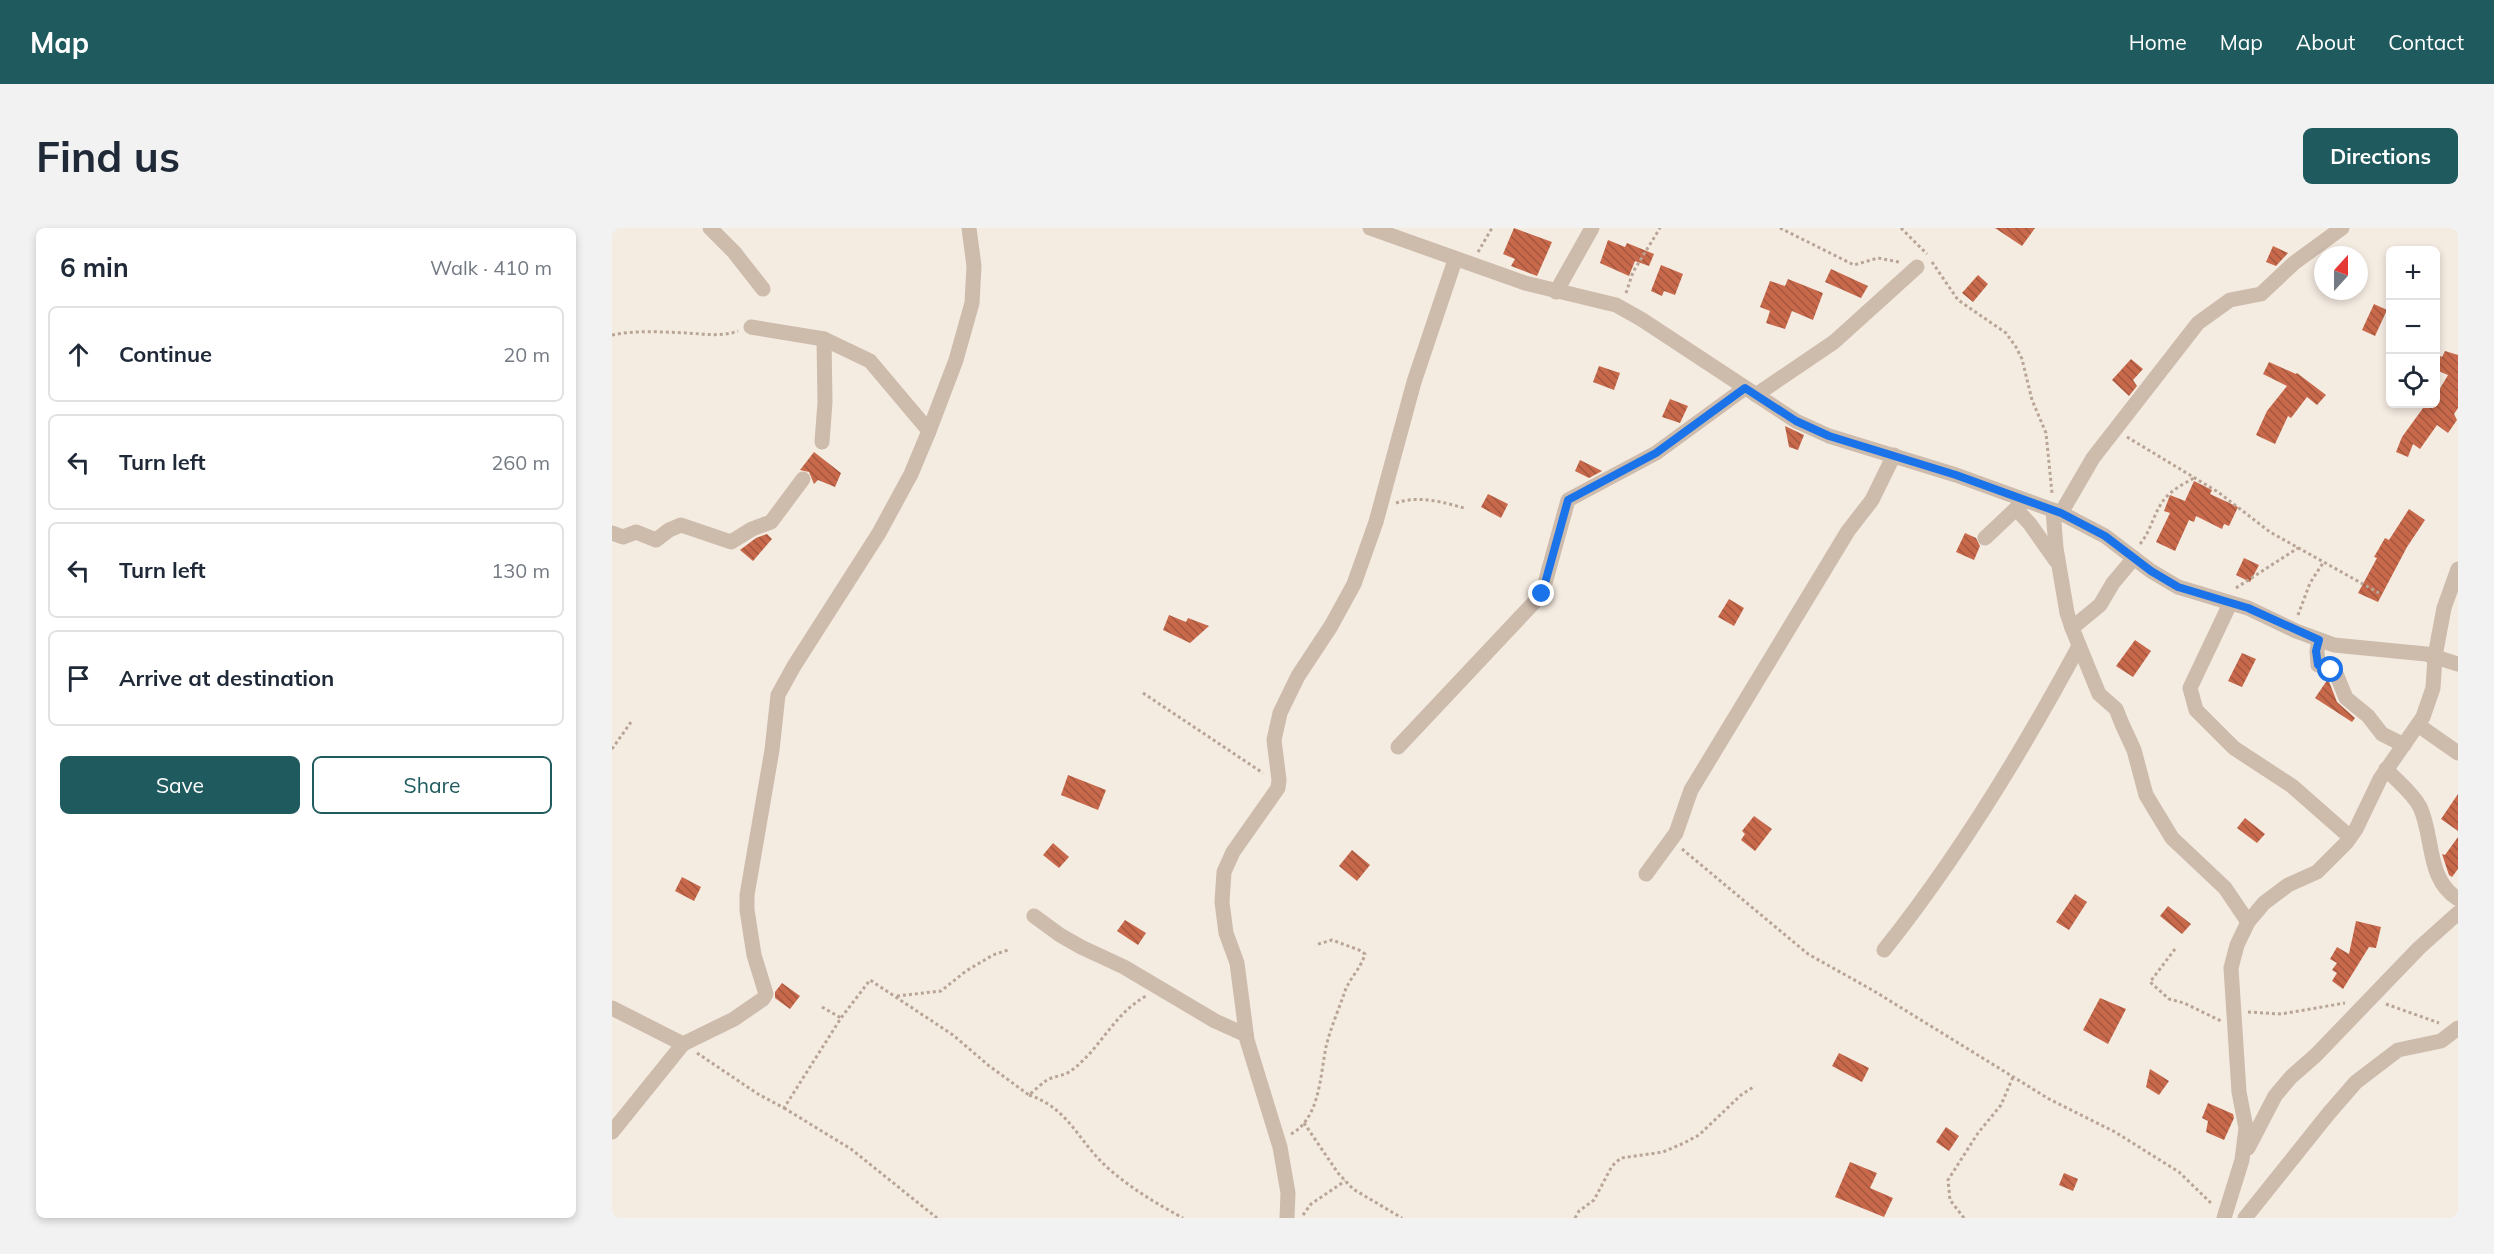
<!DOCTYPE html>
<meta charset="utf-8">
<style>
body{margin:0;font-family:Mulish,sans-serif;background:#f2f2f3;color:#1f2937}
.controls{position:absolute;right:18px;top:18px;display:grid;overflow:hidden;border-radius:9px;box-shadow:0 3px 9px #0003}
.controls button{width:54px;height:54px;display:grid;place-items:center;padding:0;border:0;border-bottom:2px solid #e0e1e3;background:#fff;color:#1f2937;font:30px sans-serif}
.compass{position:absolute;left:1702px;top:18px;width:54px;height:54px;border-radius:50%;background:#fff;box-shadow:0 3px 9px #0003;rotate:21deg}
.stop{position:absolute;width:18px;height:18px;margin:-14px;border:4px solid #1a73e8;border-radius:50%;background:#fff}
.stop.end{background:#1a73e8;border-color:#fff;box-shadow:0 2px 6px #0008}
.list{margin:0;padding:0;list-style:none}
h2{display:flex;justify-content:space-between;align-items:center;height:78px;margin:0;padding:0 24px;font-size:26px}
h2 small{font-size:20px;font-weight:400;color:#747a83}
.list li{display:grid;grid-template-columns:39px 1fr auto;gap:18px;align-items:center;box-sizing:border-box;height:96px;margin:0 12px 12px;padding:0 12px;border:2px solid #e0e1e3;border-radius:9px}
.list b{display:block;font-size:22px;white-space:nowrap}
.list em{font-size:20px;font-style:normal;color:#747a83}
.actions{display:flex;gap:12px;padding:18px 24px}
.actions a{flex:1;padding:14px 0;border:2px solid #1f5a5e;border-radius:9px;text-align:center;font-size:21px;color:#1f5a5e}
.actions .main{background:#1f5a5e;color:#fff}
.icon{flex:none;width:33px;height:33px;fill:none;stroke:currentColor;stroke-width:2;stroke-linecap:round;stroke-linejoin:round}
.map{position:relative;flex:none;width:1846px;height:990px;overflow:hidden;border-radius:9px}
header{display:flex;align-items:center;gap:36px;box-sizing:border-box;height:84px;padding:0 30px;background:#1f5a5e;color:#fff}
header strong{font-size:28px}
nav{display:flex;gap:33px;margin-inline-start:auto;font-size:21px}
.intro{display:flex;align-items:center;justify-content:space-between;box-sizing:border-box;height:144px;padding:0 36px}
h1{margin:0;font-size:42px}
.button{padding:15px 27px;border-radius:9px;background:#1f5a5e;color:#fff;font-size:21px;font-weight:700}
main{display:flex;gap:36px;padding:0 36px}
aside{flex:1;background:#fff;border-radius:9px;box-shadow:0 3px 9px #0003}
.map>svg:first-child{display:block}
.building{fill:url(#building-back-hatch)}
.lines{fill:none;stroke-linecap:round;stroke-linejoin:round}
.path{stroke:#b9a596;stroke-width:3;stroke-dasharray:3 3;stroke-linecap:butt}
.minor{stroke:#cdbbac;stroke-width:15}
.route{stroke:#1a73e8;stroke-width:8}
</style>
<header>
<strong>Map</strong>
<nav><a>Home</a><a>Map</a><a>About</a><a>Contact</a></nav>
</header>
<div class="intro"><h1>Find us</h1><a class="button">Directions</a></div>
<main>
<aside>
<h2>6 min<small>Walk · 410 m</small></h2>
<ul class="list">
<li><svg class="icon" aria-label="ahead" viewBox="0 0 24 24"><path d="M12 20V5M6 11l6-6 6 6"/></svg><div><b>Continue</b></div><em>20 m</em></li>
<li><svg class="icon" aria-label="left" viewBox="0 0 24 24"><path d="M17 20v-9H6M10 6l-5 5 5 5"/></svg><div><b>Turn left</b></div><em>260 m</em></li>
<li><svg class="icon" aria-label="left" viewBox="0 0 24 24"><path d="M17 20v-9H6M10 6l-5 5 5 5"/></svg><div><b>Turn left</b></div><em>130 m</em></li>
<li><svg class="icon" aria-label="arrive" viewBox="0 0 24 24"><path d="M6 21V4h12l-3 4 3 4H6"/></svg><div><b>Arrive at destination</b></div></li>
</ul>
<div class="actions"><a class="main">Save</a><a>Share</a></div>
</aside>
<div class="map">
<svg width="1846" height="990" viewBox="0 0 1846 990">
<defs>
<pattern id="building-back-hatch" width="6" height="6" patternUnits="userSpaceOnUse" patternTransform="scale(1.5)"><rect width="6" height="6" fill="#c8694b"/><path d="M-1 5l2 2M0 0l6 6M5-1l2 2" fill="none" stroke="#a4573f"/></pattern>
</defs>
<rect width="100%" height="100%" fill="#f4ebe1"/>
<g class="building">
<polygon points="902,0 940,14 925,48 899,38 903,31 891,26"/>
<polygon points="1383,0 1423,0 1410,18"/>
<polygon points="996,12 1013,19 1015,15 1042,26 1037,38 1023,33 1017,48 988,35"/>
<polygon points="1661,18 1676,25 1664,38 1654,34"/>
<polygon points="1049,37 1071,46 1063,67 1052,63 1050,68 1039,63"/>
<polygon points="1219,41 1256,58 1249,70 1213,54"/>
<polygon points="1366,47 1376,56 1361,74 1350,65"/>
<polygon points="1176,51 1211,65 1201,92 1180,83 1173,101 1154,95 1158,83 1148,79 1158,53 1173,58"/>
<polygon points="1762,76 1775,82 1763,108 1750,102"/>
<polygon points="1833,123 1846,127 1846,180 1842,186 1845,192 1836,205 1825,197 1808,221 1801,216 1796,229 1784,224 1790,209 1814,176 1824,176 1824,167 1836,147 1824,142 1824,126 1830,129"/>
<polygon points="1519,131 1531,141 1521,152 1525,158 1517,168 1500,152"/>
<polygon points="1657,134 1684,146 1685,145 1714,167 1705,177 1695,169 1679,190 1676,188 1663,216 1644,207 1655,183 1675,158 1651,146"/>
<polygon points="987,138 1008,145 1002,162 981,154"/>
<polygon points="1058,171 1076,178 1068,195 1050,189"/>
<polygon points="1173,198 1192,207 1186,222 1177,219"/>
<polygon points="202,224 229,245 223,259 206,252 202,256 197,244 188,242"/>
<polygon points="968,232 990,243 977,250 963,243"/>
<polygon points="1582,253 1600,262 1598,266 1626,279 1617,298 1612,296 1610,301 1584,288 1582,294 1577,292 1563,323 1544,314 1558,285 1552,283 1558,267 1573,273"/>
<polygon points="876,266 896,276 889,290 869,279"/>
<polygon points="1797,281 1813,292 1795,319 1766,374 1746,365 1765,330 1762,329 1773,310 1777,312"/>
<polygon points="1353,305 1364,310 1368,318 1362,332 1344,324"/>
<polygon points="155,306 160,311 141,333 128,322 144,310"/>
<polygon points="1632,330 1647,337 1638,354 1624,347"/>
<polygon points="1117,371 1132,380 1122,398 1106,389"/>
<polygon points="557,387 574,394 576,390 597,398 578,415 551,402"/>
<polygon points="1523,412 1539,423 1521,449 1504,438"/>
<polygon points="1630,425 1644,431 1630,459 1616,453"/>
<polygon points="1716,451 1725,474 1743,490 1740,494 1703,470"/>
<polygon points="456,547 494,562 486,582 449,567"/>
<polygon points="1846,566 1846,603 1829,591"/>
<polygon points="1142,588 1160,601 1143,623 1129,612 1133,606 1130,603"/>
<polygon points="1633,590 1653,606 1645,615 1625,600"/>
<polygon points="1846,609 1846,641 1840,649 1837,647 1830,626 1833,627"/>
<polygon points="441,615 457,629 447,640 431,627"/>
<polygon points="740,622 758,637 745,653 727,638"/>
<polygon points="70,649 89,659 82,673 63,663"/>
<polygon points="1463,666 1475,674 1457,702 1444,694"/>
<polygon points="1556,678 1579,696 1570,706 1548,688"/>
<polygon points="513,692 534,705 526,717 505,703"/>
<polygon points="1744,693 1769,699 1764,720 1757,719 1731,761 1720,753 1725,745 1720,742 1725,735 1718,731 1725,719 1737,726"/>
<polygon points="170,755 188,768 178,781 163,770 163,764"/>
<polygon points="1488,770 1514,781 1496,816 1471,802"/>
<polygon points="1227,825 1257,840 1250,854 1220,838"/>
<polygon points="1538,841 1557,853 1547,867 1534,859"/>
<polygon points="1596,875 1621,886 1622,890 1612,912 1594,904 1596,893 1590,890"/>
<polygon points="1334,899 1347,908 1337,923 1324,914"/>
<polygon points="1238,934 1265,945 1258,960 1281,970 1272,989 1223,969"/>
<polygon points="1452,945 1466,951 1461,963 1447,957"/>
</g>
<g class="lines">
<g class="path">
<polyline points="1168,0 1242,37 1266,30 1287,34"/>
<polyline points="1289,0 1315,26"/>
<polyline points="866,24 880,0"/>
<polyline points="1320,34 1346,72 1394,105 1404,119 1410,131 1420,172 1434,205 1440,265"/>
<polyline points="1014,65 1021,44 1048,0"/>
<path d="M 0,107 C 24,102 50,104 75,105 C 92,106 110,109 126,103"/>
<polyline points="1515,209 1606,264 1658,304 1767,365"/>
<path d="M 784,275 C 807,267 830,274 852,280"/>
<path d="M 1528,316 C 1539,303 1541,287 1551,273 C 1558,263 1571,256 1582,250"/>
<polyline points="1624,360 1686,320"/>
<polyline points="1686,387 1698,355 1711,335"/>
<polyline points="531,465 651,545"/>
<polyline points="0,521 19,494"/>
<polyline points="1070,621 1196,726 1262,763 1437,871 1503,904 1567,944 1601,977"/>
<polyline points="1563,721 1538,754 1557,771 1572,775 1609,793"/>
<polyline points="285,768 329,763 354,743 381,727 396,722"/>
<polyline points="1774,776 1827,795"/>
<polyline points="210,779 229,790"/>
<polyline points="1636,784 1669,786 1733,775"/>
<path d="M 85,825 L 146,866 L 172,880 L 229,790 L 258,752 L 341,807 L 376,837 L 417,867 C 423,862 429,856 435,852 C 442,848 451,848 457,844 C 487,824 500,787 534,768"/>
<path d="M 417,867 C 457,880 467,915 497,941 C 520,961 545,976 571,990"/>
<polyline points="172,880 239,921 325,990"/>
<polyline points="692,895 726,945 741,961 790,990"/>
<path d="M 679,906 C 708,890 708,848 714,819 C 718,801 727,781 733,763 C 738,750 749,740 753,726 L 747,722 L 720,712 L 703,717"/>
<polyline points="691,987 699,976 733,953"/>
<polyline points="963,990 967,983 982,972 1000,938 1009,930 1051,924 1072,915 1087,907 1129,867 1143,858"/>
<polyline points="1352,990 1338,972 1336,952 1366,905 1389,877 1401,849"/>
</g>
<g class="minor">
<polyline points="98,0 122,24 151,61"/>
<polyline points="758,0 913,55 1004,77 1029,91 1184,193 1217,208 1344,247 1449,285 1493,308 1539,343 1566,359 1636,380 1684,403 1722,417 1814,426 1846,436"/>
<polyline points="944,64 980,0"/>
<polyline points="139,99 212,111 258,133 317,203"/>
<polyline points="1144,167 1222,114 1305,39"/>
<polyline points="210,214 213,174 212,111"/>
<polyline points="1404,281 1418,296 1444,333"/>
<polyline points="1441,282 1444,320 1455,385 1460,400 1487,466 1504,481 1510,496 1522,522 1534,567 1560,610 1613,660 1636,694"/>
<polyline points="1449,285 1481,230 1586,95 1618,72 1649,66 1682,35 1730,0"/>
<polyline points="0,305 11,309 24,304 44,312 57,302 69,297 119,314 140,301 159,294 191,251"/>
<polyline points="1373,310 1410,275"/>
<polyline points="1616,380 1578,460 1584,482 1622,520 1680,558 1738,609"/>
<polyline points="1460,400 1488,377 1501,355 1522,330"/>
<polyline points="1707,412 1705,423 1706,437 1723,443 1734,470 1756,488 1770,506 1792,517"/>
<polyline points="1806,497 1846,525"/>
<polyline points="786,519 930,366 956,272 1044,225 1133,160"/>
<path d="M 1774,541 C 1786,554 1800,564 1808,579 C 1822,609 1814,651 1846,671"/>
<polyline points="1034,646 1064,605 1079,562 1236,303 1260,272 1282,227"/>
<polyline points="422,688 448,707 469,719 512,739 603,793 634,807"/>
<path d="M 1272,722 C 1347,628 1410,524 1467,418"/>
<polyline points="0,780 71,816"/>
<polyline points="0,904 71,816 122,791 151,771 154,766 142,727 135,682 135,667 160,522 166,467 182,438 267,305 299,246 317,203 344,132 360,75 362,38 357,0"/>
<polyline points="1636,920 1663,868 1679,849 1704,827 1807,720 1846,685"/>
<polyline points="675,990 676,965 668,919 635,812 625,735 614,705 610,674 612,644 621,624 666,560 667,552 662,512 668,485 686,448 719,398 742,356 764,294 802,154 843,32"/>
<polyline points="1612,990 1630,932 1634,900 1627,864 1619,740 1625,717 1636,694 1652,675 1676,657 1705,644 1735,614 1744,601 1768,551 1811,489 1821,460 1823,428 1832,380 1846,341"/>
<polyline points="1633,990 1717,885 1744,854 1786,822 1829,813 1846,800"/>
</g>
</g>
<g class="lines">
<polyline class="route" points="930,366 956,272 1044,225 1133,160 1184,193 1217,208 1344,247 1449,285 1493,308 1539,343 1566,359 1636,380 1707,412 1704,423 1706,437 1719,442"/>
</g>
</svg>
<div class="controls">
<button>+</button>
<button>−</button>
<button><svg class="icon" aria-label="locate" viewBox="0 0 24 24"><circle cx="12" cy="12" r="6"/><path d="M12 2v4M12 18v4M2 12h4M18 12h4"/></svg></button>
</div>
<svg class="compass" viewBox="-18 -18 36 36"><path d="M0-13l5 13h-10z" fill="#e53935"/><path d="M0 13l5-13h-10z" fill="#747a83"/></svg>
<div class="stop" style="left:1719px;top:442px"></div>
<div class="stop end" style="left:930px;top:366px"></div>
</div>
</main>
